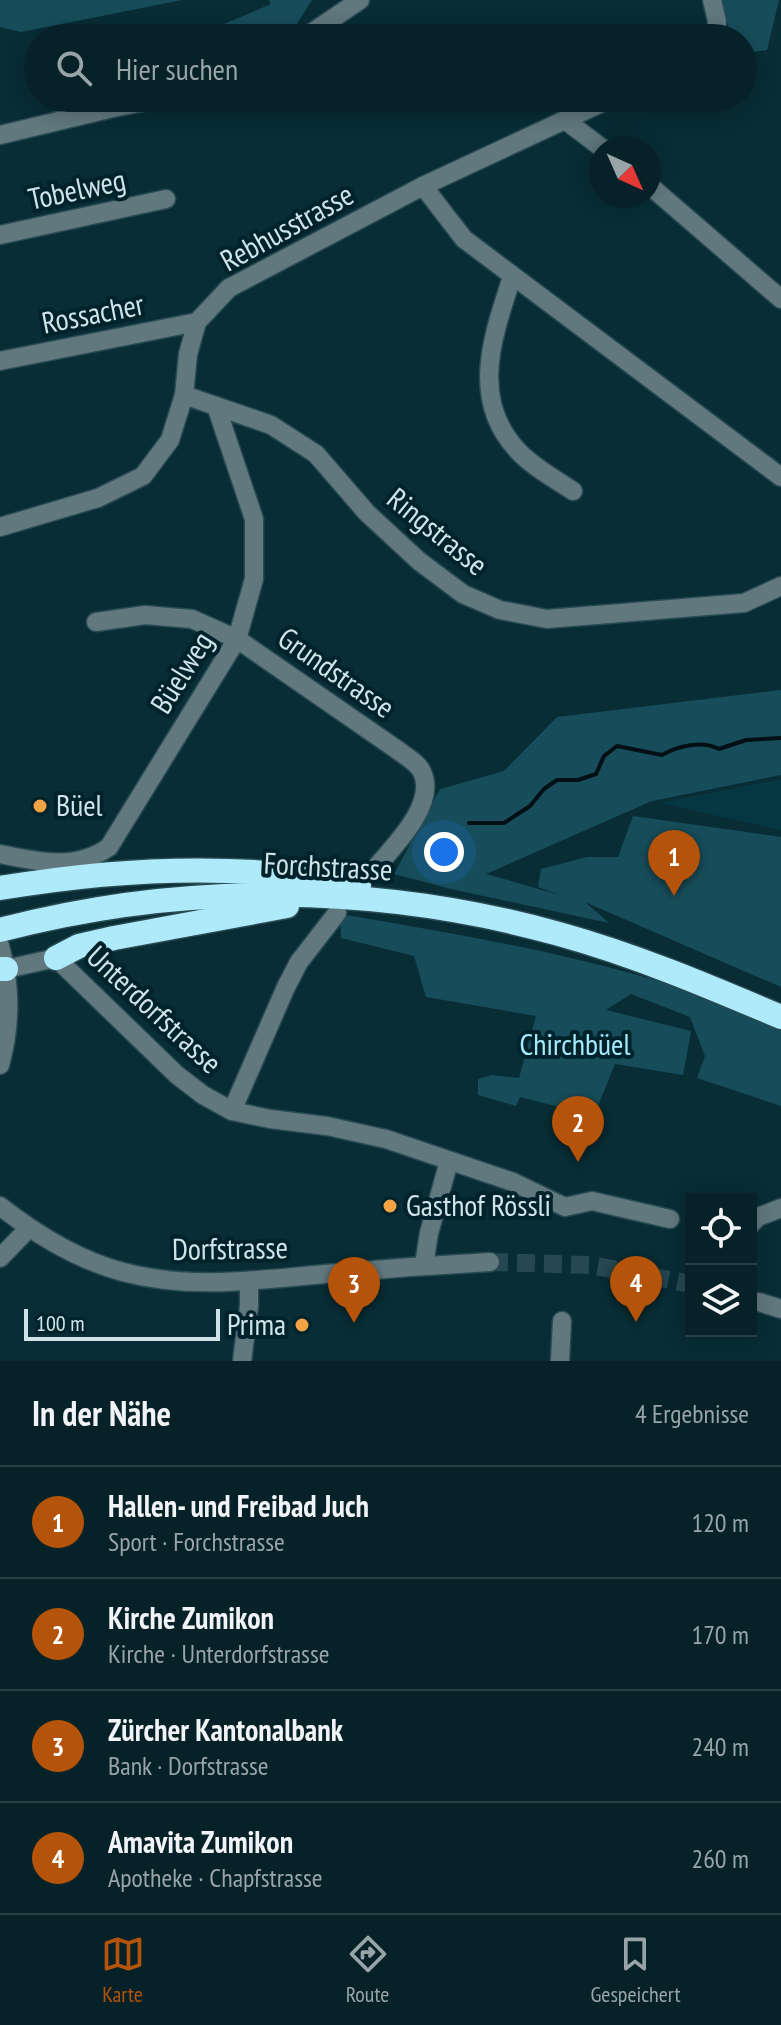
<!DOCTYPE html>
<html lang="de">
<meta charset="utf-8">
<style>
body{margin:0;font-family:"PT Sans Narrow",sans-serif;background:#0f2a30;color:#f1f3f6}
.controls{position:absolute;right:24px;bottom:24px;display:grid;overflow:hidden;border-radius:0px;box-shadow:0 4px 20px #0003}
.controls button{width:72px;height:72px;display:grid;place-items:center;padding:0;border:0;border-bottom:2px solid #273f45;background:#062228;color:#f1f3f6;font:40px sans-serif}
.compass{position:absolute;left:589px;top:136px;width:72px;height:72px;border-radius:50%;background:#062228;box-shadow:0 4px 20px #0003;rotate:135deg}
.scale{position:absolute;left:24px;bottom:20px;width:196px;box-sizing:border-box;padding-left:8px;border:4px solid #d0e3e8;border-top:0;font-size:22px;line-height:28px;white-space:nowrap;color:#d0e3e8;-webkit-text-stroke:6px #00232b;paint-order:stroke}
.you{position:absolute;left:444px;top:852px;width:28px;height:28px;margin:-20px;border:6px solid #fff;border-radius:50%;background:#1a73e8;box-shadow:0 0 0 12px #1a73e833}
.badge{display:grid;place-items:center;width:52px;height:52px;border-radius:50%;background:#b45309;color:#fff;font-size:26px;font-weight:700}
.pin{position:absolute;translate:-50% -66px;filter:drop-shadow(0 2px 4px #0008)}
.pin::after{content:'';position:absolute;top:42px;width:28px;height:24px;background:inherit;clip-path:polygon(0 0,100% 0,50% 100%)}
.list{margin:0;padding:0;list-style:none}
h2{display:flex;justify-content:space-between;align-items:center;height:104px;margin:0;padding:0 32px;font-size:34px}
h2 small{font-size:26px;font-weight:400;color:#98a4a8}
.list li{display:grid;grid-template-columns:52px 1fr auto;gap:24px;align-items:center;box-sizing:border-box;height:112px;padding:0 32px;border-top:2px solid #273f45}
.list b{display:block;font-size:30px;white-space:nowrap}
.list p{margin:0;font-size:26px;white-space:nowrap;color:#98a4a8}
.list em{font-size:26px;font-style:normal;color:#98a4a8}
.icon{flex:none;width:44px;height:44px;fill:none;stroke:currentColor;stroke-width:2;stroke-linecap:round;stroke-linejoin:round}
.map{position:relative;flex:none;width:781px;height:1361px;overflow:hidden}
.search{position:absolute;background:#062228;box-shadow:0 4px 20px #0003;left:24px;right:24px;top:24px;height:88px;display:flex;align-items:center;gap:20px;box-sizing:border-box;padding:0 28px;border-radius:44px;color:#98a4a8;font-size:30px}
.sheet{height:552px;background:#062228}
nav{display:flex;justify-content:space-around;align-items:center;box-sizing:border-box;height:112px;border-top:2px solid #273f45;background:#062228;font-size:22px;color:#98a4a8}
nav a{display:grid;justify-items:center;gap:4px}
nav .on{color:#b45309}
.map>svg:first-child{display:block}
.built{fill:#063843}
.green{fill:#174d5a}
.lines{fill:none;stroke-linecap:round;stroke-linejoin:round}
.stream{stroke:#021015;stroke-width:4}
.minor-tunnel{stroke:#264850;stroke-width:18;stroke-dasharray:18 9;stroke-linecap:butt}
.minor-casing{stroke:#284a52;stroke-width:21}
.highway-casing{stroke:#284a52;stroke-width:27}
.minor{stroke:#61787f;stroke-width:18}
.highway{stroke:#afeafa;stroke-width:24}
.poi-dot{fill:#f4a344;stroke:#00232b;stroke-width:3}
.labels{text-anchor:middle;stroke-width:8;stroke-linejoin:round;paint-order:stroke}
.street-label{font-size:30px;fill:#d0e3e8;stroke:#00232b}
.poi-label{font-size:30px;fill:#d0e3e8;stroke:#00232b;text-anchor:start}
.park-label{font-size:30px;fill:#a5ebfe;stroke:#00232b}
</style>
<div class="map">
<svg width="781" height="1361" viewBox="0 0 781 1361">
<rect width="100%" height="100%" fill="#082d35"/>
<polygon class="built" points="781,779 781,830 660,803"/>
<g class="green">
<polygon points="0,0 182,0 21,32 0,27"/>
<polygon points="269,0 312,0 288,38 191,38 271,4"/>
<polygon points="720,0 779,0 767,50 743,53 743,38 732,38"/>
<polygon points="781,690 781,775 652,801 486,874 563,896 538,887 541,869 587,857 618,857 633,816 781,837 781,987 585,902 609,923 451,889 394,874 440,789 504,771 557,717"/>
<path d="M 340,914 C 462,935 585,955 702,995 C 729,1004 755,1016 781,1027 L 781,1106 L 697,1078 L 705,1056 L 690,1017 L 631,994 L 606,1010 L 691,1031 L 683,1075 L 615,1064 L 594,1116 L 520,1097 L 516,1106 L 478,1095 L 478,1079 L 492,1075 L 519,1078 L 536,1016 L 426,997 L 414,956 L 341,938 Z"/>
</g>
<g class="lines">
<path class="stream" d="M 469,823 L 504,823 L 530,806 L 544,789 L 557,780 L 578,780 L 596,774 L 604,756 L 617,746 L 662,755 C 678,746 702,740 719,749 L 746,740 L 781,738"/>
<polyline class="minor-tunnel" points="490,1262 591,1265 691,1284"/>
<g class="minor-casing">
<g id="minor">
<polyline points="712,0 717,21 716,38"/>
<polyline points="304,38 360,0"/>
<polyline points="565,120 602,148"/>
<polyline points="0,135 113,108 163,98"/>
<polyline points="649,185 781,299"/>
<polyline points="423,186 464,239 781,477"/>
<polyline points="0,235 166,199"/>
<path d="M 512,277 C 493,336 469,399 518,451 C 533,467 555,479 573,491"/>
<polyline points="0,361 197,322"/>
<polyline points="184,395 271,425 316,454 367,513 419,561 463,594 500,610 547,619 744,603 781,586"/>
<polyline points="0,527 98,498 143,476 170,440 184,395 188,354 197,322 229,288 423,186 612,98"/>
<path d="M 96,622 L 145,615 L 192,619 L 237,639 L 399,751 C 407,757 418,763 422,772 C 438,805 391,849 371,873"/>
<path d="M 0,854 C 39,862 75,871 109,847 L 237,639 L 254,579 L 254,519 L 216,406"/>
<path d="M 0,946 C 11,985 11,1025 0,1065"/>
<polyline points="6,969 56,958 177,1075 203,1095 232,1111 270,1119 327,1126 386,1139 513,1182 565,1207 592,1201 670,1219"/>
<polyline points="232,1111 286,987 299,962 337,913"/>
<path d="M 0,1206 C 37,1235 78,1260 123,1272 C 190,1290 258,1280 325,1274 C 380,1269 435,1265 490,1262"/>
<polyline points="751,1224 758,1217 781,1208"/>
<polyline points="0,1258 29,1228"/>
<polyline points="424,1265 429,1233 449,1161"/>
<polyline points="759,1302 781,1309"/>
<polyline points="242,1361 249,1306 249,1281"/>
<polyline points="560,1361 562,1321"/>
</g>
</g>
<g class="highway-casing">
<g id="highway">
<path d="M 0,888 C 119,868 240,862 359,885"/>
<path d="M 0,930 C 183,882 377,883 559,934 C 635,955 708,986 781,1017"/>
<polyline points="56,958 79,946 114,938 287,906"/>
<polyline points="0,969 6,969"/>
</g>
</g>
<use href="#minor" class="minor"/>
<use href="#highway" class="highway"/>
</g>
<g class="poi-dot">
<circle cx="40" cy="806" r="8"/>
<circle cx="390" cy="1206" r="8"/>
<circle cx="302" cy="1325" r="8"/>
</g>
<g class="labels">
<g class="street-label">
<text transform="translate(77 190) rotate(-12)" y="10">Tobelweg</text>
<text transform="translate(287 228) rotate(-29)" y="10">Rebhusstrasse</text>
<text transform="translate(93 314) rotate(-11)" y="10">Rossacher</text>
<text transform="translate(437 532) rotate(39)" y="10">Ringstrasse</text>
<text transform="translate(182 673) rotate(-58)" y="10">Büelweg</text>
<text transform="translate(336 673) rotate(35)" y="10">Grundstrasse</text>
<text transform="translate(328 867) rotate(3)" y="10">Forchstrasse</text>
<text transform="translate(154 1010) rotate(43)" y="10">Unterdorfstrasse</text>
<text transform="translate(230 1249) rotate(-1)" y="10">Dorfstrasse</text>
</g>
<g class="poi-label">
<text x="56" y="816">Büel</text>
<text x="406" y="1216">Gasthof Rössli</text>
<text x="286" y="1335" text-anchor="end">Prima</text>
</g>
<g class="park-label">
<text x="575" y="1055">Chirchbüel</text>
</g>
</g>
</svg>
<div class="controls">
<button><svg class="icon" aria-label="locate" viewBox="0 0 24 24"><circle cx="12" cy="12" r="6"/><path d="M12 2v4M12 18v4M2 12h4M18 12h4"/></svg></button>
<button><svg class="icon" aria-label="layers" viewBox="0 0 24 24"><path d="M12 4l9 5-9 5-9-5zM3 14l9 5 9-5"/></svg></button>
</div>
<svg class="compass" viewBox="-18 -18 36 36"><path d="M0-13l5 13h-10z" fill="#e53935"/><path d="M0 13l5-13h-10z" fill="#98a4a8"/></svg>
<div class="scale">100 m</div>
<div class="you"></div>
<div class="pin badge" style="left:674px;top:896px">1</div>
<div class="pin badge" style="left:578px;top:1162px">2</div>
<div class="pin badge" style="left:354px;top:1323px">3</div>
<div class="pin badge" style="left:636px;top:1322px">4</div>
<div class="search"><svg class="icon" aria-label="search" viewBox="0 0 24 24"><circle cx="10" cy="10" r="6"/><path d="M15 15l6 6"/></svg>Hier suchen</div>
</div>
<section class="sheet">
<h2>In der Nähe<small>4 Ergebnisse</small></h2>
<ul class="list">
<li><span class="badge">1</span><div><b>Hallen- und Freibad Juch</b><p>Sport · Forchstrasse</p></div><em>120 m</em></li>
<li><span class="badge">2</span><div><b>Kirche Zumikon</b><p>Kirche · Unterdorfstrasse</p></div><em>170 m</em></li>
<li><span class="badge">3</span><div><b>Zürcher Kantonalbank</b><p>Bank · Dorfstrasse</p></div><em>240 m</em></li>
<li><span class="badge">4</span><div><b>Amavita Zumikon</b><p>Apotheke · Chapfstrasse</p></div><em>260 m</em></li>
</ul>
</section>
<nav>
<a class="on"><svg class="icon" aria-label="map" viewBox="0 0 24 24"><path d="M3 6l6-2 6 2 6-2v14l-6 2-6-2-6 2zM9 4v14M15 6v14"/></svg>Karte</a>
<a><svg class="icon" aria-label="directions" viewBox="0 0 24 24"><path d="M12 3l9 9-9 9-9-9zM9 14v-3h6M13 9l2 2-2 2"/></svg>Route</a>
<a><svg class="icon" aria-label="saved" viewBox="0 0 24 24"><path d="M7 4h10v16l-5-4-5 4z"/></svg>Gespeichert</a>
</nav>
